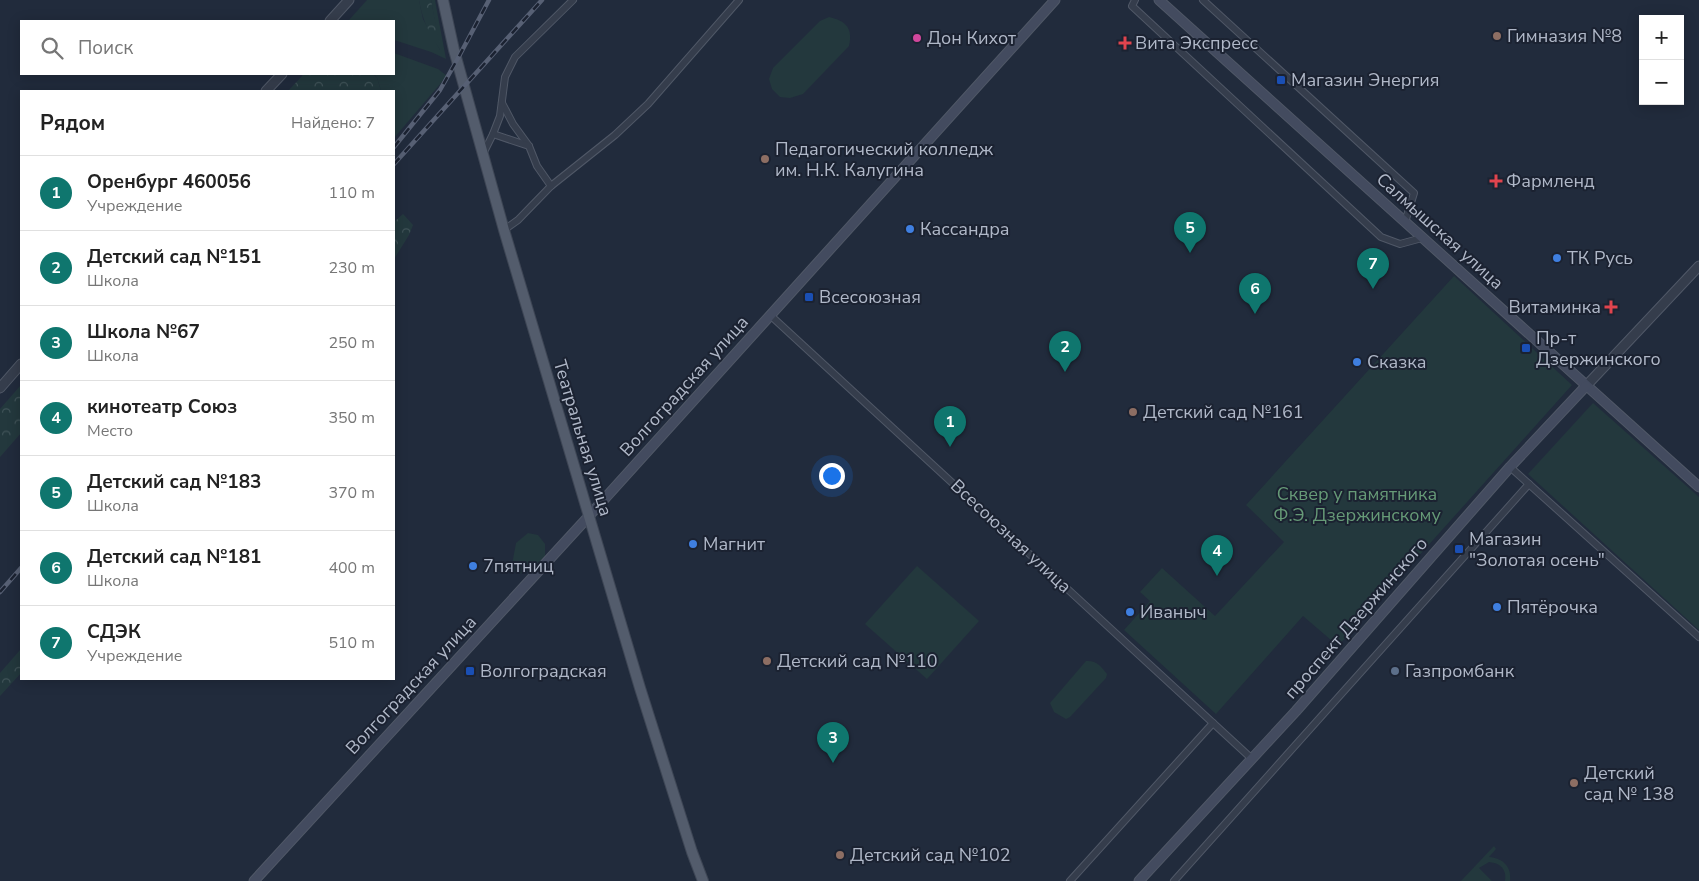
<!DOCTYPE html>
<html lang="ru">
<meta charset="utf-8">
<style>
body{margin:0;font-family:"Nunito Sans",sans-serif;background:#f2f2f2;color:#222}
.controls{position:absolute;right:15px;top:15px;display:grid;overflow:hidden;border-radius:0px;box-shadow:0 2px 12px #0003}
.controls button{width:45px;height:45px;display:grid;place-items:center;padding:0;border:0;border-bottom:1px solid #e0e0e0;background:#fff;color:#222;font:25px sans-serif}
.you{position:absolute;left:831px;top:475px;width:18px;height:18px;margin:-12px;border:4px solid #fff;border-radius:50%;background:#1a73e8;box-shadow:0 0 0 8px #1a73e833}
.badge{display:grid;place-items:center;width:32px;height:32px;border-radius:50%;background:#0f766e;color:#fff;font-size:16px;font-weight:700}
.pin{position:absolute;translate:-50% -41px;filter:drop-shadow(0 1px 2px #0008)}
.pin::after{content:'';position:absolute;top:26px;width:18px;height:15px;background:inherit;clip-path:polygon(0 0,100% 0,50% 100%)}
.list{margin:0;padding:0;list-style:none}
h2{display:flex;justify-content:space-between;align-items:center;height:65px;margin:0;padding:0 20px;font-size:21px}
h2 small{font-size:16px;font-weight:400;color:#767676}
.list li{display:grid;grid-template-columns:32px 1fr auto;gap:15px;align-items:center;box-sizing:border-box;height:75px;padding:0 20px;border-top:1px solid #e0e0e0}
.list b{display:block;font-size:19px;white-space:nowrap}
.list p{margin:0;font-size:16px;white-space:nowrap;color:#767676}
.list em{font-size:16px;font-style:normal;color:#767676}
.icon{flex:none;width:28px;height:28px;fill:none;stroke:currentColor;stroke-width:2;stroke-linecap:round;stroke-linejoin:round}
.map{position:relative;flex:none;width:1699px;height:881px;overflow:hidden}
.search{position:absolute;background:#fff;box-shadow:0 2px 12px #0003;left:20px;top:20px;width:375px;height:55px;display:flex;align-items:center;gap:12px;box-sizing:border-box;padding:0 18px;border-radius:0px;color:#767676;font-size:19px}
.panel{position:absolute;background:#fff;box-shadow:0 2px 12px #0003;left:20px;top:90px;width:375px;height:590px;border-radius:0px}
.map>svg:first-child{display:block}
.green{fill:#23383d}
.forest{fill:url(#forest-crowns)}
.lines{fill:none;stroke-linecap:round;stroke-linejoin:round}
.minor-casing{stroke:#505867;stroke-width:8}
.tertiary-casing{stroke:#505867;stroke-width:11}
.secondary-casing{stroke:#505867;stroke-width:11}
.primary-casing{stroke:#3e4655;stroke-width:12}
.minor{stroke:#353d4c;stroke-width:6}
.tertiary{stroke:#353d4c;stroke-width:9}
.secondary{stroke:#434b5f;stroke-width:9}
.primary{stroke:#535c6c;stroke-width:10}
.rail-casing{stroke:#576074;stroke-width:4.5}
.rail{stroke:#1b2231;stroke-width:2.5;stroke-dasharray:8;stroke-linecap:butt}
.education-dot{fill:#8d6e63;stroke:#1b2231;stroke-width:2}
.hotel-dot{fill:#d1479c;stroke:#1b2231;stroke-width:2}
.health-dot{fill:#e0444e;stroke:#1b2231;stroke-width:2}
.transit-dot{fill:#1a4fb4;stroke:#1b2231;stroke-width:2}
.shop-dot{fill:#3f7fe0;stroke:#1b2231;stroke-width:2}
.service-dot{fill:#5c6f8a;stroke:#1b2231;stroke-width:2}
.labels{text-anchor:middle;stroke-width:4;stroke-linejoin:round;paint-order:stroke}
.poi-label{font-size:18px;fill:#b0b8c8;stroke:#1b2231;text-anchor:start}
.street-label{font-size:18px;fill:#b0b8c8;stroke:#1b2231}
.park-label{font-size:18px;fill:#669a77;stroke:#1b2231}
</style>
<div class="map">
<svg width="1699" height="881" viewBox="0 0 1699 881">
<defs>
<pattern id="forest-crowns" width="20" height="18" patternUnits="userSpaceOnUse" patternTransform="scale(1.25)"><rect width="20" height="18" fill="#23383d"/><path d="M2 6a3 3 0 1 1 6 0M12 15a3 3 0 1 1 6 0" fill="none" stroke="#405358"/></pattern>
</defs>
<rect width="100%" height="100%" fill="#212b3c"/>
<g class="green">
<polygon points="367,0 419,0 423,19 440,50 431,0 435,0 446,59 431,52 394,40 394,21 352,21 349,20"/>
<path d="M 829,17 C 846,21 853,28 849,46 L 803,94 L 790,98 L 780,97 L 772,89 L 769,79 L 773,68 L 820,21 Z"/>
<polygon points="394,53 438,69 447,76 394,138 394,91 381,91 377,78 374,74 394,74"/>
<polygon points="1454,276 1572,385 1338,646 1303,616 1216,714 1124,630 1150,601 1140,592 1162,568 1215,616 1284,542 1246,505"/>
<polygon points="1593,403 1699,497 1699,630 1528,474"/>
<polygon points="528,533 538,535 545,544 545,556 532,570 519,574 511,570 516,543"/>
<polygon points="917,566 979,621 927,679 865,624"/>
<path d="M 1086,661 C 1096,660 1101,666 1107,674 L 1106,678 L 1070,717 L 1066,719 L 1054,712 L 1050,703 Z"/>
<path d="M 1494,846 L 1496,849 L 1489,857 C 1503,858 1512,867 1510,881 L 1505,881 C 1507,870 1501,863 1489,862 L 1479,868 L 1492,881 L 1461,881 Z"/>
</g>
<g class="forest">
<path d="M 419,0 L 431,0 L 441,51 C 429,34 423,21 419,0 Z"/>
<polygon points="304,74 373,74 377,78 381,91 288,91"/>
<polygon points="403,214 413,225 409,235 394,259 394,222"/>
<polygon points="21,385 21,433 0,457 0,409"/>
<polygon points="21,649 21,673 0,696 0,673"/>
</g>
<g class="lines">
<g class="minor-casing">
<g id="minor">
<polyline points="1135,0 1132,6 1381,237 1400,244 1422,238"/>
<polyline points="1203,0 1414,193 1405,222"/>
<polyline points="502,103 513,124 529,146 537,166 551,186"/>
<polyline points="493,134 529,146"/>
<polyline points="484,152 493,134 500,116 505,77 515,57 573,0"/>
<polyline points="504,230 518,220 551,186 615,135 648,104 739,0"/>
<polyline points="770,315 1251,758"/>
<polyline points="1510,467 1699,637"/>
<polyline points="1070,881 1213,723"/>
<polyline points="1174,881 1529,484"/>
</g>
</g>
<g class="tertiary-casing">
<g id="tertiary">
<polyline points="330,21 349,0"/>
<polyline points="266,91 282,74"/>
<polyline points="1586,386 1699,266"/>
<polyline points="0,388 21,364"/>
</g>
</g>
<g class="secondary-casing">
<g id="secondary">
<polyline points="1159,0 1699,487"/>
<polyline points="254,881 589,516 1055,0"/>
<polyline points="1139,881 1296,711 1510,467 1586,386"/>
</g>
</g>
<g class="primary-casing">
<polyline id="primary" points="443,0 454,50 504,230 640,688 692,852 703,881"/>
</g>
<use href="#minor" class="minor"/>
<use href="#tertiary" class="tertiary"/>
<use href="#secondary" class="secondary"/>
<use href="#primary" class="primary"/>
<g class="rail-casing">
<g id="rail">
<polyline points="394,147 440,90 457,60 489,0"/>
<polyline points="394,164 542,0"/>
<polyline points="0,592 21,568"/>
</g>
</g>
<use href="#rail" class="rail"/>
</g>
<g class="education-dot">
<circle cx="1497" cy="36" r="5"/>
<circle cx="765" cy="159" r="5"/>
<circle cx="1133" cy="412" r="5"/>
<circle cx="767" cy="661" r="5"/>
<circle cx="1574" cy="783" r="5"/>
<circle cx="840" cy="855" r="5"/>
</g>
<circle class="hotel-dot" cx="917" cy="38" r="5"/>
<g class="health-dot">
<path d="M1122.5 35.5h5v5h5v5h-5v5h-5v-5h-5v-5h5z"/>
<path d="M1493.5 173.5h5v5h5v5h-5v5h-5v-5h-5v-5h5z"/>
<path d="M1608.5 299.5h5v5h5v5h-5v5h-5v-5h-5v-5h5z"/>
</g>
<g class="transit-dot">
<rect x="1276" y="75" width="10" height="10" rx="2.5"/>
<rect x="804" y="292" width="10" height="10" rx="2.5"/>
<rect x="1521" y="343" width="10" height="10" rx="2.5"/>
<rect x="1454" y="544" width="10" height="10" rx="2.5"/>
<rect x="465" y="666" width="10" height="10" rx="2.5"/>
</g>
<g class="shop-dot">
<circle cx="910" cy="229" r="5"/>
<circle cx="1557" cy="258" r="5"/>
<circle cx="1357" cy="362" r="5"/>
<circle cx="693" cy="544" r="5"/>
<circle cx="473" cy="566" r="5"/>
<circle cx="1497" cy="607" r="5"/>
<circle cx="1130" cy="612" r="5"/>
</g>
<circle class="service-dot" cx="1395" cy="671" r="5"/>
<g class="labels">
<g class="poi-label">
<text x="1507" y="42">Гимназия №8</text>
<text x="927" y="44">Дон Кихот</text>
<text x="1135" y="49">Вита Экспресс</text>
<text x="1291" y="86">Магазин Энергия</text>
<text x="775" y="155">Педагогический колледж<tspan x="775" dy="21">им. Н.К. Калугина</tspan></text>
<text x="1506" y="187">Фармленд</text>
<text x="920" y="235">Кассандра</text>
<text x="1567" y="264">ТК Русь</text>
<text x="819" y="303">Всесоюзная</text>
<text x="1601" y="313" text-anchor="end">Витаминка</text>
<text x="1536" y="344">Пр-т<tspan x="1536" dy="21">Дзержинского</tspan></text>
<text x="1367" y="368">Сказка</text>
<text x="1143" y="418">Детский сад №161</text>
<text x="1469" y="545">Магазин<tspan x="1469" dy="21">"Золотая осень"</tspan></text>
<text x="703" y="550">Магнит</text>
<text x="483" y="572">7пятниц</text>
<text x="1507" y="613">Пятёрочка</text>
<text x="1140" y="618">Иваныч</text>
<text x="777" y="667">Детский сад №110</text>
<text x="480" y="677">Волгоградская</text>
<text x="1405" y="677">Газпромбанк</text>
<text x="1584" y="779">Детский<tspan x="1584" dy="21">сад № 138</tspan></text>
<text x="850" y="861">Детский сад №102</text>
</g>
<g class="street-label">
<text transform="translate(1440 231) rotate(42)" y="6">Салмышская улица</text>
<text transform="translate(684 386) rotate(-48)" y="6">Волгоградская улица</text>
<text transform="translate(583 438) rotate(73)" y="6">Театральная улица</text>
<text transform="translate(1011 536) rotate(43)" y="6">Всесоюзная улица</text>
<text transform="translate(1356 618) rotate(-49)" y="6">проспект Дзержинского</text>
<text transform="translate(411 685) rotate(-47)" y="6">Волгоградская улица</text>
</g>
<g class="park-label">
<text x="1357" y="500">Сквер у памятника<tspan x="1357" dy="21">Ф.Э. Дзержинскому</tspan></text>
</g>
</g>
</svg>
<div class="controls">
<button>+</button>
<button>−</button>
</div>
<div class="you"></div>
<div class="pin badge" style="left:950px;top:447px">1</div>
<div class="pin badge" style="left:1065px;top:372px">2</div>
<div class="pin badge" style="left:833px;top:763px">3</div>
<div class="pin badge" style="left:1217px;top:576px">4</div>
<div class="pin badge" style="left:1190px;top:253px">5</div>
<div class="pin badge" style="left:1255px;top:314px">6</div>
<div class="pin badge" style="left:1373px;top:289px">7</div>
<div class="search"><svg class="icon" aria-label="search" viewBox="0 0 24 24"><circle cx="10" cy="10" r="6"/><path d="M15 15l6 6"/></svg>Поиск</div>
<section class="panel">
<h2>Рядом<small>Найдено: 7</small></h2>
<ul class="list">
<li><span class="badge">1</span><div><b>Оренбург 460056</b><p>Учреждение</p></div><em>110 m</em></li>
<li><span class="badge">2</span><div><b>Детский сад №151</b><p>Школа</p></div><em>230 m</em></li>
<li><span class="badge">3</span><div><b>Школа №67</b><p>Школа</p></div><em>250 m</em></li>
<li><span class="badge">4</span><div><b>кинотеатр Союз</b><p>Место</p></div><em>350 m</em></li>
<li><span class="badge">5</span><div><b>Детский сад №183</b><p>Школа</p></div><em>370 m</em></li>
<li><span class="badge">6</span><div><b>Детский сад №181</b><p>Школа</p></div><em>400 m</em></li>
<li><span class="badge">7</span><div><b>СДЭК</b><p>Учреждение</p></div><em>510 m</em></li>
</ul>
</section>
</div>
